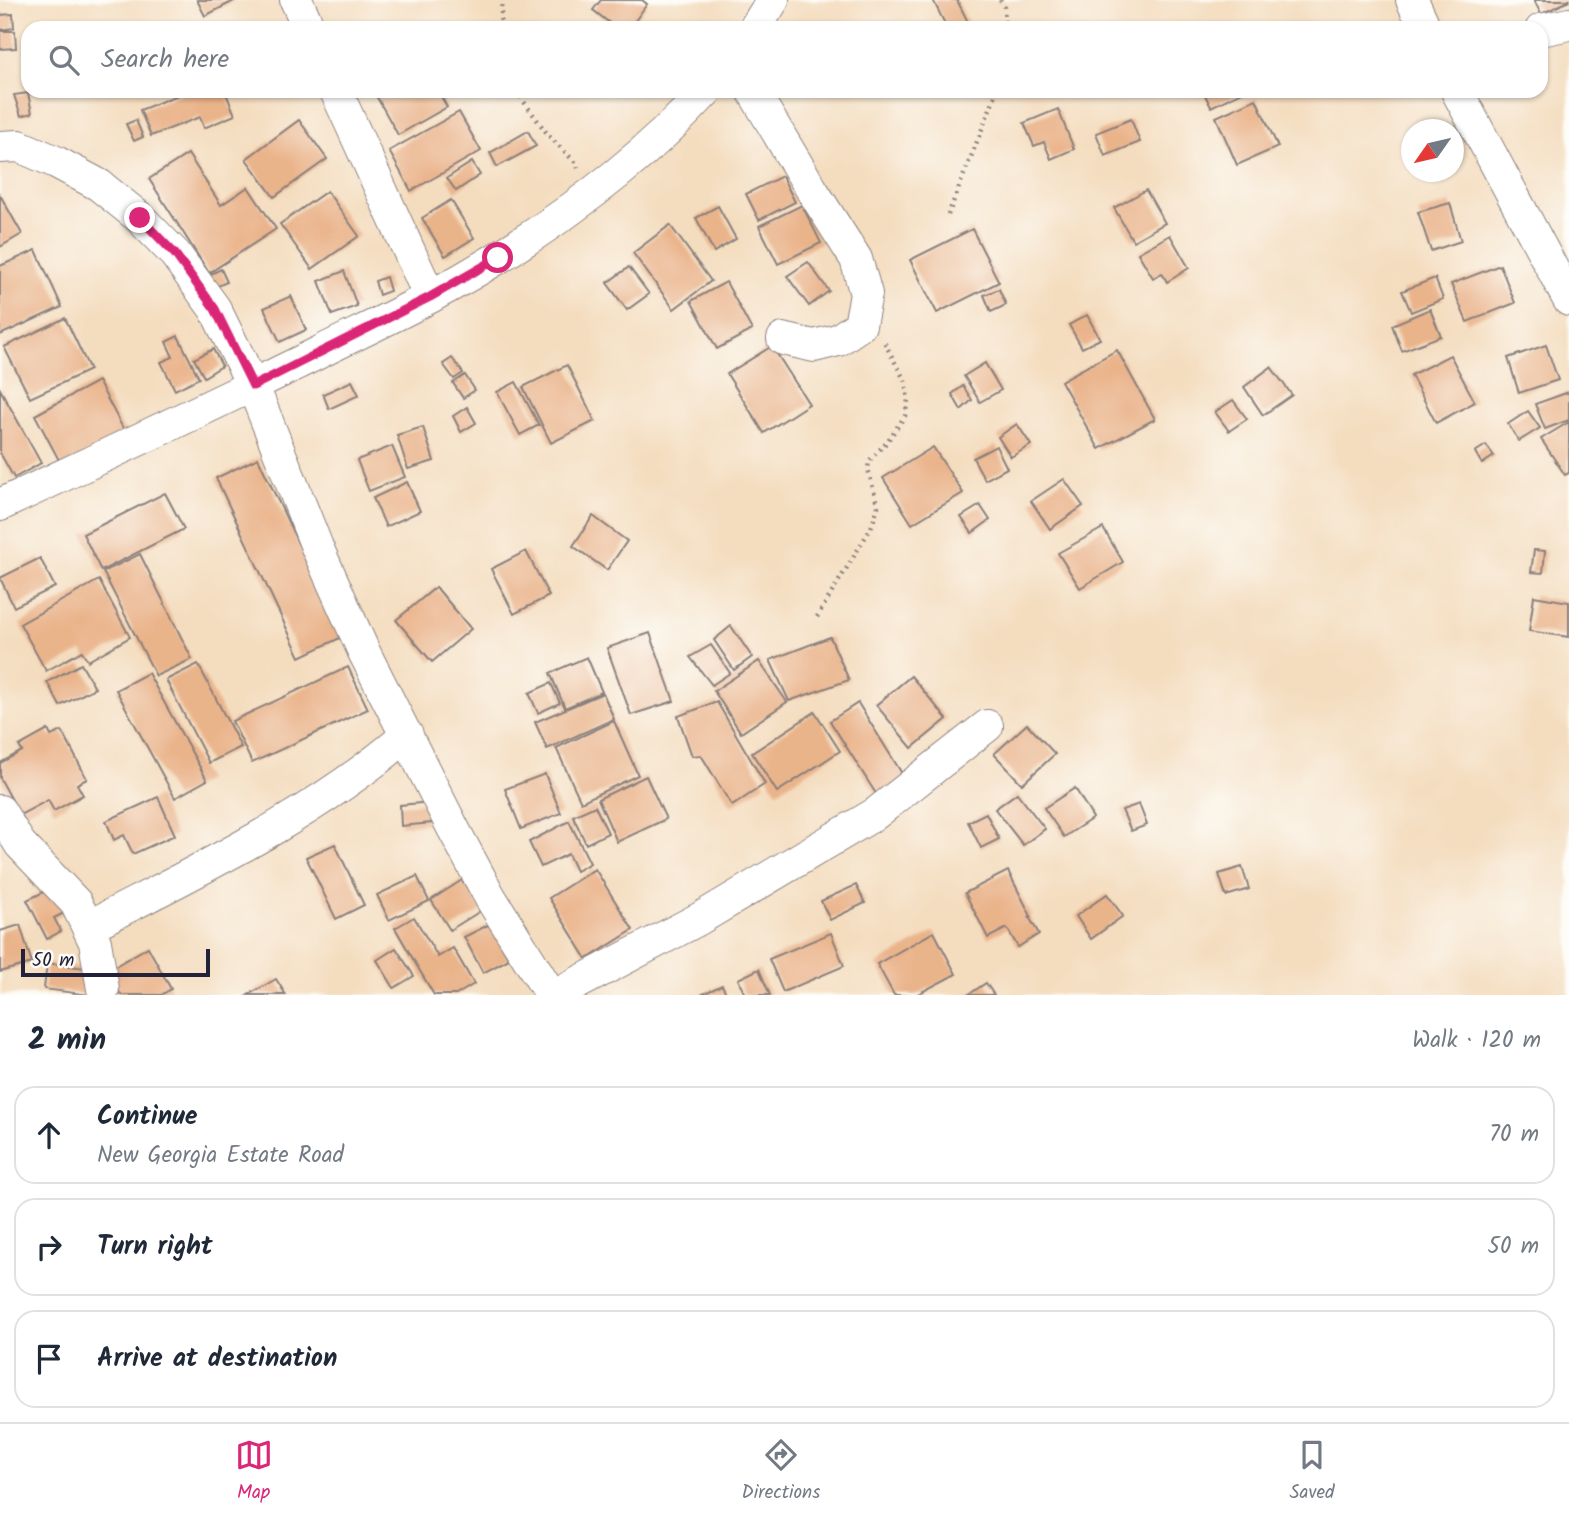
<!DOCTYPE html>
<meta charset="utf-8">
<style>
body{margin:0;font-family:Kalam,sans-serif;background:#f6f6f7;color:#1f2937}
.compass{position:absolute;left:1401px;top:119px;width:63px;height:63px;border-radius:50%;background:#fff;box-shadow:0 2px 5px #0004;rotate:236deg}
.scale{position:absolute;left:21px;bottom:18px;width:189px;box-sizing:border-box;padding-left:7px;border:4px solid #22223b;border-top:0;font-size:19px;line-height:24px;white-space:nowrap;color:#22223b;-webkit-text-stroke:5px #fdfcf7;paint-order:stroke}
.stop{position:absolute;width:21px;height:21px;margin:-16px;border:5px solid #db2777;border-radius:50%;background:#fff}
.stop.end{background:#db2777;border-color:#fff;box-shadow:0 2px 7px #0008}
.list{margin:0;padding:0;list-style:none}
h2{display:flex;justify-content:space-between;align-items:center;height:91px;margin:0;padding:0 28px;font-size:30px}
h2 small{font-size:23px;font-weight:400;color:#747a83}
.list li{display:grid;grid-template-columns:46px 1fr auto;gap:21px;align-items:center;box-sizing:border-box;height:98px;margin:0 14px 14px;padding:0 14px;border:2px solid #e0e1e3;border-radius:21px}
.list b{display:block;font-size:26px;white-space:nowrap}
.list p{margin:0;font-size:23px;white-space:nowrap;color:#747a83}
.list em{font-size:23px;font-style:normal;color:#747a83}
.icon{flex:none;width:38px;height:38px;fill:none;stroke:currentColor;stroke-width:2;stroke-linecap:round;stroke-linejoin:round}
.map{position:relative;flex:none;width:1569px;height:995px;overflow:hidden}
.search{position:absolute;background:#fff;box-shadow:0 2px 5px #0004;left:21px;right:21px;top:21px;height:77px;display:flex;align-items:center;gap:18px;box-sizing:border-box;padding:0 24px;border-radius:21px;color:#747a83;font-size:26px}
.sheet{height:427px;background:#fff}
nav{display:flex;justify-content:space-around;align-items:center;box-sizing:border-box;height:98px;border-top:2px solid #e0e1e3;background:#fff;font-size:19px;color:#747a83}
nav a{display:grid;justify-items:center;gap:4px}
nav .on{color:#db2777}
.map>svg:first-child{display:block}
.building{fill:#eab48b}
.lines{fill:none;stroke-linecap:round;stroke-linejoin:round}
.street-casing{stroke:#8b807d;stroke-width:34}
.path{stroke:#8b807d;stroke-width:4.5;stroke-dasharray:2 5;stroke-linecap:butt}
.street{stroke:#fff;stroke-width:32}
.route{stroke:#db2777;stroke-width:9}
</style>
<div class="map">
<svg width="1569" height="995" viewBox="0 0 1569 995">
<rect width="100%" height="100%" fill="#fdfcf7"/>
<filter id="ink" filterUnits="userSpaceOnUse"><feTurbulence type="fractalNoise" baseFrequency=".0143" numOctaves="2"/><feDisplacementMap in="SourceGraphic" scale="14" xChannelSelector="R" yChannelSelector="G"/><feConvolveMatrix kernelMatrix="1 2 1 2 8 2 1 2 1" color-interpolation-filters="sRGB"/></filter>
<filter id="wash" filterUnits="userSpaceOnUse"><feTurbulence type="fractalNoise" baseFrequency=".00686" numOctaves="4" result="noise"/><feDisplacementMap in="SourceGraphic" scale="28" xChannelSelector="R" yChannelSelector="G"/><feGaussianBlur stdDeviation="1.57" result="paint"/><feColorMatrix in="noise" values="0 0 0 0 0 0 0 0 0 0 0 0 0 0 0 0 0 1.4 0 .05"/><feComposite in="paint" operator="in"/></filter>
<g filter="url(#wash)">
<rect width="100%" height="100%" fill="#f4ddbf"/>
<g id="blocks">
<g class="building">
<polygon points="197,0 236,0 205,16"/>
<polygon points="601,0 642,0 647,4 630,28 616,28 593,10"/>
<polygon points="933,0 957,0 971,28 947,28"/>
<polygon points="1534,0 1569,0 1569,1 1541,14"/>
<polygon points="13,14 14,28 0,30 0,15"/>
<polygon points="0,31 15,31 16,48 0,49"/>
<polygon points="188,91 225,91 235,115 204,128 200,117 151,136 140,110"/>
<polygon points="376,91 438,91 447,107 398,135 374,92"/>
<polygon points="1203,91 1244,91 1211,107"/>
<polygon points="28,93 32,113 21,116 14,95"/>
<polygon points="1256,99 1278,147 1237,165 1216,117"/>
<polygon points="1058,109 1074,149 1051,159 1044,142 1034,146 1024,123"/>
<polygon points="459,112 481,151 411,191 389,151"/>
<polygon points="1131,119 1140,142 1105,156 1096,133"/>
<polygon points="136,120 143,137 134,141 126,124"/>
<polygon points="299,120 327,159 274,197 246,159"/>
<polygon points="528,131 536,146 497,167 490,153"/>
<polygon points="188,154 221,205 248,187 276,229 209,273 149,179"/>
<polygon points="472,162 480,175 456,191 447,178"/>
<polygon points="782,176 795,202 759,220 746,194"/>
<polygon points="1146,190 1165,223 1133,241 1114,208"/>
<polygon points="327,191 359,236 312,269 280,224"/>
<polygon points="0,195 22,234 0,247"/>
<polygon points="451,200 474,238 445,256 422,218"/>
<polygon points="1450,203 1461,241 1431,251 1418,212"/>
<polygon points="802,205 821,243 778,264 759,226"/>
<polygon points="718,206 736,239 714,252 696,218"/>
<polygon points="670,225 711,281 674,309 633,253"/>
<polygon points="972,229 999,282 937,313 910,260"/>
<polygon points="1170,235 1189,268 1167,282 1162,273 1153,278 1138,253"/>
<polygon points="36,250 62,307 0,335 0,266"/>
<polygon points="808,262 829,291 809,306 787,276"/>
<polygon points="1500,265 1515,303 1467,322 1451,284"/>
<polygon points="629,267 649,294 627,310 607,283"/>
<polygon points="221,269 227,282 213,288 207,276"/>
<polygon points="344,271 357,306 332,315 319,281"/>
<polygon points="386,277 390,291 379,295 375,281"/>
<polygon points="1435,278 1443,299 1411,312 1402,291"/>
<polygon points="726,282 752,330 717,349 691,301"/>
<polygon points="999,289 1006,305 991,312 984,295"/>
<polygon points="291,296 306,330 280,342 264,308"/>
<polygon points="1430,309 1441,336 1402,351 1392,325"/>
<polygon points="1087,315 1100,339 1082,348 1069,325"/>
<polygon points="65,318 90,370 30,398 4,347"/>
<polygon points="178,336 199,378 175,390 161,362 173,357 166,342"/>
<polygon points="1546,345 1558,380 1519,393 1508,358"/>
<polygon points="772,346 809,404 764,433 727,374"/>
<polygon points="213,349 222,366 204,377 194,359"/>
<polygon points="1117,350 1155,419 1099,449 1061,381"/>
<polygon points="1450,355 1475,402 1436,423 1411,375"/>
<polygon points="452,358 463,373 454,379 443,364"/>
<polygon points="985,363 1001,390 980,402 964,376"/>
<polygon points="567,365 595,421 551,443 523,387"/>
<polygon points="1271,367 1292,395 1263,415 1244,387"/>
<polygon points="465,375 475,390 463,398 453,383"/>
<polygon points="98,381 125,432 62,466 35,415"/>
<polygon points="352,381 359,395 329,409 323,394"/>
<polygon points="516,382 539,425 520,435 497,392"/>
<polygon points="963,386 972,400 961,410 952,394"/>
<polygon points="0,389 41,463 14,478 0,453"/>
<polygon points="1569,392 1569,420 1545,429 1535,404"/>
<polygon points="1233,400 1247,419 1229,431 1215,412"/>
<polygon points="467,407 476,423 461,432 453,416"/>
<polygon points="1528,411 1540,428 1519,441 1508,424"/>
<polygon points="1569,422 1569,473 1565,475 1541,439"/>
<polygon points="1017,424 1031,445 1011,457 998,437"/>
<polygon points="423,427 434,461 408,469 397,435"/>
<polygon points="1486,445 1494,456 1482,464 1475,452"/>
<polygon points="392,446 405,477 369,491 357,460"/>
<polygon points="996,446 1007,468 985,480 973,458"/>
<polygon points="933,447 963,493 912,524 883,478"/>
<polygon points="258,458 342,637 300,657 216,478"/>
<polygon points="1064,479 1083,506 1050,529 1031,501"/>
<polygon points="407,482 420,511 386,527 373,498"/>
<polygon points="165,493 184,529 101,571 83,534"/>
<polygon points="980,505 990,520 972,533 961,517"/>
<polygon points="593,516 627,541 607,570 573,546"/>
<polygon points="1103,528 1123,562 1080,588 1058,553"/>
<polygon points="1534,550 1545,551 1543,573 1531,572"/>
<polygon points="526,551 549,596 514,614 491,569"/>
<polygon points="140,554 192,659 156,676 103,572"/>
<polygon points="40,558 55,587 14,607 0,578"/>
<polygon points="99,580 130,637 88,661 82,651 46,671 20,624"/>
<polygon points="436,587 471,629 432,662 396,620"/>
<polygon points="1534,596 1569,602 1569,637 1529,631"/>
<polygon points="731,626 752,657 734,670 714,640"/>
<polygon points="650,633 674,701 631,715 607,648"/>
<polygon points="830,637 849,680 789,701 770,660"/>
<polygon points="711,645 730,673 712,685 690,657"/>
<polygon points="587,657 602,692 565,708 550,673"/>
<polygon points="759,661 787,702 741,733 714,691"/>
<polygon points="81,664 95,688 60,706 47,682"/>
<polygon points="198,664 241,747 209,763 166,680"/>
<polygon points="348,667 368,709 252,763 232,721"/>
<polygon points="148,673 207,780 175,798 116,690"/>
<polygon points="911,676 947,719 912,748 876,705"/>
<polygon points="551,683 560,703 538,713 529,693"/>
<polygon points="603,693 614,719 547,749 535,722"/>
<polygon points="717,702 765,784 732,806 701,755 692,756 678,716"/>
<polygon points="858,703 906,780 878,797 830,721"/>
<polygon points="815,712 840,751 777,792 752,753"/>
<polygon points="614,721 638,775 581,802 556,748"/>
<polygon points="1027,724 1055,754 1022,784 994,754"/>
<polygon points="48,730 51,736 62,731 87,779 77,784 83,795 54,811 48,800 20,815 0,778 0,763 22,751 19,746"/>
<polygon points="545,774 561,813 521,829 505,789"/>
<polygon points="646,776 666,819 617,842 598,799"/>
<polygon points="1075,788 1093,818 1064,837 1044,808"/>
<polygon points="1017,793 1045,829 1023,845 995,809"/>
<polygon points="158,797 175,835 133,854 124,835 114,840 106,821"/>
<polygon points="431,802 432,823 401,826 400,805"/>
<polygon points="1139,804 1147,825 1131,831 1122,810"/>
<polygon points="595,806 608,833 586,844 573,816"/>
<polygon points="986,813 999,839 981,848 968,822"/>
<polygon points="569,821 590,863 576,871 568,854 541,867 529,842"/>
<polygon points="335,844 364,905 336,919 306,857"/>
<polygon points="1242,867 1249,889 1226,896 1219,874"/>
<polygon points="595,869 633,930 587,959 549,898"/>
<polygon points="1008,871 1031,916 1029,917 1039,934 1018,947 1007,928 988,938 965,893"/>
<polygon points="417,876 429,901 389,920 377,895"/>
<polygon points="462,880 482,910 450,930 431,900"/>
<polygon points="856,885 865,903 830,920 821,901"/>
<polygon points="52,888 64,913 54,918 61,931 47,939 27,900"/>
<polygon points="1107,894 1123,916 1091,939 1076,916"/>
<polygon points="414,917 438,957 453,948 474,984 456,995 434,995 395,928"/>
<polygon points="490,924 509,959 483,973 464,937"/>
<polygon points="20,925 32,963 0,972 0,931"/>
<polygon points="934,932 956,974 916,995 894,995 877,964"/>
<polygon points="831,933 844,966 783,992 769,959"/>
<polygon points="148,947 171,989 161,995 121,995 107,971"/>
<polygon points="396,948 414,976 394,988 377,960"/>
<polygon points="47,963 93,969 89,995 44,989"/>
<polygon points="759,969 770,995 745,995 738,979"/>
<polygon points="276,979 286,995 248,995"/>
<polygon points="986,983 994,995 968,995"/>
<polygon points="722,985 727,995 701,995"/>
</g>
</g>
</g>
<g filter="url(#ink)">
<use href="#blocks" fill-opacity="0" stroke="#8b807d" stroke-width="2"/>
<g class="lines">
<g class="street-casing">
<g id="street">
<polyline points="296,0 309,28"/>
<polyline points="1412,0 1425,28"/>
<polyline points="755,28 773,0"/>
<polyline points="1541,30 1569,24"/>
<polyline points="336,91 430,297"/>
<polyline points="753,91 812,190 856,259 866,294 860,325 838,340 814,346 783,339"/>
<polyline points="1457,91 1569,300"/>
<polyline points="0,147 19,146 56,162 99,185 140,218 175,254 215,309 253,386 317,547 364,652 453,828 490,897 551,995"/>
<path d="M 0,505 C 106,455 212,406 316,354 C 354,335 393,317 430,297 C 531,242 628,175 706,91"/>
<polyline points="0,811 20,844 76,903 95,942 103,989"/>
<path d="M 88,927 C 198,870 312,817 407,735"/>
<polyline points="555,995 699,919 875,814 987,726"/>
</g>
</g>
<g class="path">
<polyline points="1000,0 1004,7 1005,28"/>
<polyline points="500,28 502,0"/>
<polyline points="516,91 549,136 575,162 578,168"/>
<polyline points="948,215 997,91"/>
<polyline points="817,617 871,528 878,507 868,469 869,461 886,443 905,416 908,400 905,381 883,340"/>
</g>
<use href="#street" class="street"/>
</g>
</g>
<g class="lines" filter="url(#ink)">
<polyline class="route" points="140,218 175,254 215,309 253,386 430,297 498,258"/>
</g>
</svg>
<svg class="compass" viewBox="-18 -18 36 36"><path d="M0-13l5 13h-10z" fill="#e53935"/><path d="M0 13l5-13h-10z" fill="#747a83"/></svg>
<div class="scale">50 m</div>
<div class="stop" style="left:498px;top:258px"></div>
<div class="stop end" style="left:140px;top:218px"></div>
<div class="search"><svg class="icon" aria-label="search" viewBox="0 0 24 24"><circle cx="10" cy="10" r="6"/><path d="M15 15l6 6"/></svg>Search here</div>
</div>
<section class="sheet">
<h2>2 min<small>Walk · 120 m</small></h2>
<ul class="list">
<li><svg class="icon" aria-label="ahead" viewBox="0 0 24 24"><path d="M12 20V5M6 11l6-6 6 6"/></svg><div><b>Continue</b><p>New Georgia Estate Road</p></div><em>70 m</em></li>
<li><svg class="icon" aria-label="right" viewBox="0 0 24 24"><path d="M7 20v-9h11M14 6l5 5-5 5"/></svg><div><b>Turn right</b></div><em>50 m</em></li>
<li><svg class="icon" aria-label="arrive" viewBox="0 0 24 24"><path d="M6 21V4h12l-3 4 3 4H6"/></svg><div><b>Arrive at destination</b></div></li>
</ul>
</section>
<nav>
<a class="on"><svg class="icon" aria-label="map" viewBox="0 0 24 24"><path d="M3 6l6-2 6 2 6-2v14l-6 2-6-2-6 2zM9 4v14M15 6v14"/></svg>Map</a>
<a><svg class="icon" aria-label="directions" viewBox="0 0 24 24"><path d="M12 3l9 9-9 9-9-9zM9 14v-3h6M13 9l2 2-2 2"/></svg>Directions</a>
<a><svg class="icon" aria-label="saved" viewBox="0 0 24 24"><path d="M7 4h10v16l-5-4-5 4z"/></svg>Saved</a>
</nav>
